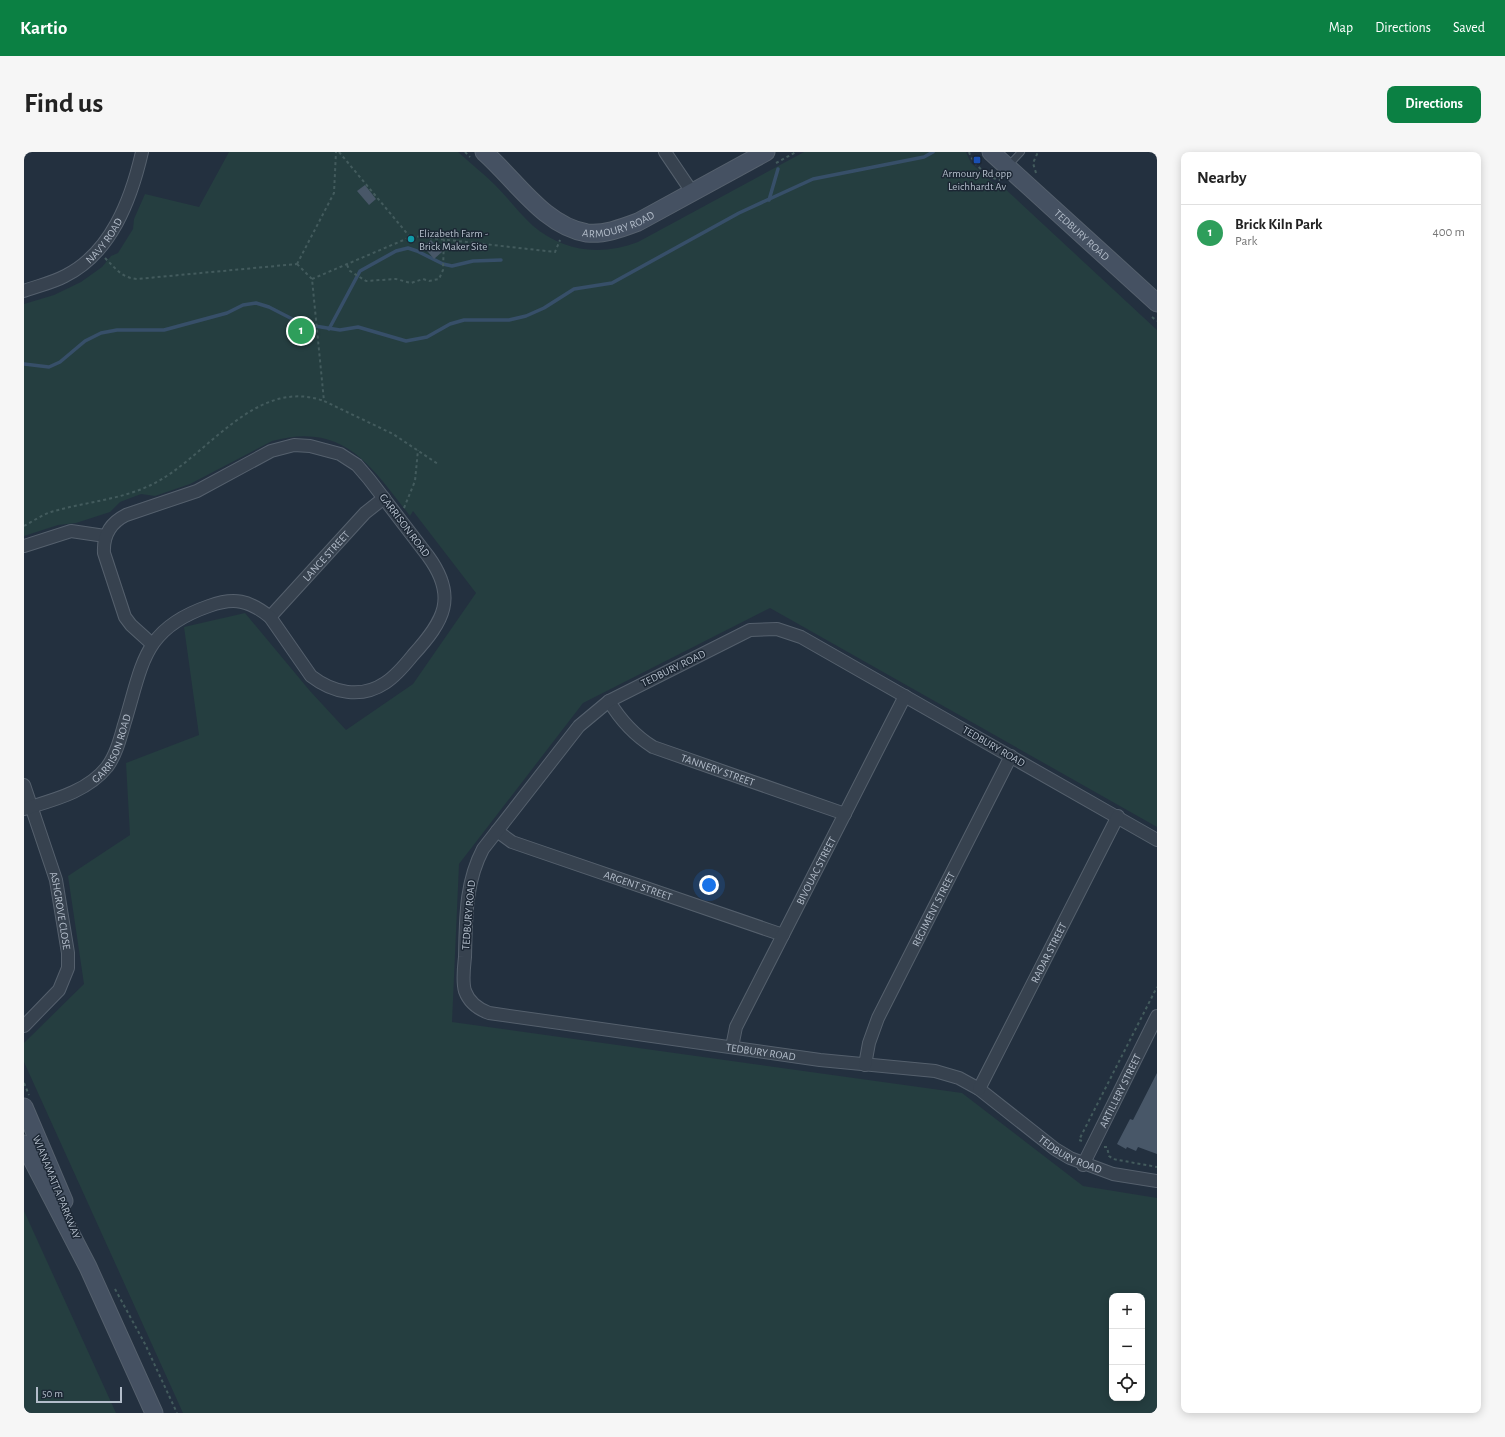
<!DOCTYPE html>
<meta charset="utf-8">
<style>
body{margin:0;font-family:"Alegreya Sans",sans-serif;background:#f6f6f6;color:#222}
.controls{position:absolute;right:12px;bottom:12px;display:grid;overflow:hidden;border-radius:8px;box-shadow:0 2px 10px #0003}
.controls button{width:36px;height:36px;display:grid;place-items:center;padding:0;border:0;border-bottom:1px solid #e0e0e0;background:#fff;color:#222;font:20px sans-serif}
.scale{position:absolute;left:12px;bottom:10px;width:86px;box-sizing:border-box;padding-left:4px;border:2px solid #b3bdca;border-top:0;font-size:11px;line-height:14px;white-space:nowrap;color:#b3bdca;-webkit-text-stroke:3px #1c2734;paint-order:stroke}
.you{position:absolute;left:685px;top:733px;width:14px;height:14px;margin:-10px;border:3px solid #fff;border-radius:50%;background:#1a73e8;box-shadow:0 0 0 6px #1a73e833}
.badge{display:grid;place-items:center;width:26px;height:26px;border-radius:50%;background:#0b8043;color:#fff;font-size:13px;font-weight:700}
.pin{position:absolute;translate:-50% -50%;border:2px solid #fff;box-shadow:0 1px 4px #0006}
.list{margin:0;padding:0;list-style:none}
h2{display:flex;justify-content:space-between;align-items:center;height:52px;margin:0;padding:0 16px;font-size:17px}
h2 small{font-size:13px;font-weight:400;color:#767676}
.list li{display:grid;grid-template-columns:26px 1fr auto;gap:12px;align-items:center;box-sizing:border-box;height:56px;padding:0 16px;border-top:1px solid #e0e0e0}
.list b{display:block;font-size:15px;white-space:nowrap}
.list p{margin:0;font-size:13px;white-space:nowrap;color:#767676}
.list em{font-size:13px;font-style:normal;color:#767676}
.icon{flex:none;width:22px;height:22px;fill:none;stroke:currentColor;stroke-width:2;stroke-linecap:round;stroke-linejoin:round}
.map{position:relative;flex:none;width:1133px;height:1261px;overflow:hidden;border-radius:8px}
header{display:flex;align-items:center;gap:24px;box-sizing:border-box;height:56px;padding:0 20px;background:#0b8043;color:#fff}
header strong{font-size:19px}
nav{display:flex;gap:22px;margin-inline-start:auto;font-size:14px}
.intro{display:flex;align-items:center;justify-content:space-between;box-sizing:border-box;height:96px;padding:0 24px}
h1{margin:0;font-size:28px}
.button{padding:10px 18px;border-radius:8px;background:#0b8043;color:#fff;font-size:14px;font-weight:700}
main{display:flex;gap:24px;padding:0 24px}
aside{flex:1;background:#fff;border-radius:8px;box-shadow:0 2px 10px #0003}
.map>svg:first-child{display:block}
.green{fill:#253e40;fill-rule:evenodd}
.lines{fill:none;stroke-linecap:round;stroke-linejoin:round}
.stream{stroke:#374f69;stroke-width:3.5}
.building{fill:#485768}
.lane-casing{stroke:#55606d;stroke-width:8}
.street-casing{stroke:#55606d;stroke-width:14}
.secondary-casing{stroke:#55606d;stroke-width:19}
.path{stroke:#435b5d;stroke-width:2;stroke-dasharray:3 3;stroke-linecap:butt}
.lane{stroke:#37424f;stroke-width:6}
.street{stroke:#37424f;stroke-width:12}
.secondary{stroke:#455162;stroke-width:17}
.transit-dot{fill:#1a4fb4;stroke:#1c2734;stroke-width:1.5}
.culture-dot{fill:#0f9aa8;stroke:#1c2734;stroke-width:1.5}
.labels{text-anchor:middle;stroke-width:3;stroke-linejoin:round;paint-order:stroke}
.poi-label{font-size:11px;fill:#b3bdca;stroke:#1c2734}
.street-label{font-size:11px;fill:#b3bdca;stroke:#1c2734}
</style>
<header>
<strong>Kartio</strong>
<nav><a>Map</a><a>Directions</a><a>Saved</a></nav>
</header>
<div class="intro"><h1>Find us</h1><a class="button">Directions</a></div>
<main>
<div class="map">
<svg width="1133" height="1261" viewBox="0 0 1133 1261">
<rect width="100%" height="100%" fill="#23303f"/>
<g class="green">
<path d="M 205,0 L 434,0 C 446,11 459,21 471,33 C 484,46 495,61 508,73 C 539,100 577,104 614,90 L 780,0 L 942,0 L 947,11 L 968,30 L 978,34 L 1133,178 L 1133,675 L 746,456 L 559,551 L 435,712 L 428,870 L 938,941 L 1059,1034 L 1133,1046 L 1133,1261 L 159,1261 L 0,910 L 0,891 L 60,832 L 44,724 L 106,683 L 102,611 L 175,583 L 160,475 L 221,461 L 286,539 L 322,578 L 389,532 L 452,441 L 389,359 L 386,364 C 347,314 320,269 248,289 L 166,332 L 131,344 L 117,342 L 96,350 L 86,360 L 52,371 L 34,373 L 0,384 L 0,152 L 30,143 L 57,130 L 78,115 L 87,104 L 94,101 L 109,77 L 110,67 L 121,42 L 175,55 ZM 1088,1144 L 1118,1144 L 1118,1246 L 1088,1246 Z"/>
<polygon points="0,1059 92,1261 0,1261"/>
</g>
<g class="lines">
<g class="stream">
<polyline points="745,48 754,17"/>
<polyline points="305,177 336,119 372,99 384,96 393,99 419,112 428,114 449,109 477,108"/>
<polyline points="0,212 25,215 36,210 61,189 77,181 93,178 140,178 203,161 219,153 232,151 245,155 278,172 316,178 334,175 382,189 403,185 426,172 440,168 485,168 502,164 520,156 550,137 588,131 715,61 789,27 900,5 909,0"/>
</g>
</g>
<g class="building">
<polygon points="341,33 352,47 345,53 333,39"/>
<polygon points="407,88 418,100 410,107 399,94"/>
<polygon points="1133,921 1133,1002 1114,995 1112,999 1103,995 1102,997 1093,992 1106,967 1109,968"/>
</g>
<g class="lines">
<g class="lane-casing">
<polyline id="lane" points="984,14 997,0"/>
</g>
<g class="street-casing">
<g id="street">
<polyline points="641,0 668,40"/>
<path id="s1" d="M 0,139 C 13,134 28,131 41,124 C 87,101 107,48 118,0"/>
<polyline points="0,394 47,379 81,384"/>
<path id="s2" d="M 246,465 L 341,361 L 360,346"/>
<path id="s3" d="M 585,549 C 597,569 610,583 629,595 L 821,662"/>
<path id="s4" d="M 0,633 L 32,728 L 44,801 L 44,816 L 35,838 L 0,874"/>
<path id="s5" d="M 0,657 C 29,648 63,640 83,615 C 92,603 96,587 100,573 C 119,512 118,477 185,454 C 210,445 225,448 246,465 L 287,524 C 309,541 337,547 361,531 C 372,524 381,513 389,503 C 420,469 434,445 404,404 L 345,327 L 333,313 L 316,302 L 286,294 L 270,293 L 247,299 L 173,339 L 102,363 C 86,371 79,384 80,401 L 101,465 L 107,473 L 128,492"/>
<path id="s6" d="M 473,679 L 488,690 L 759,783"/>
<path id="s7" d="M 1133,688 L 777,485 L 753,477 L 726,478 L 585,549 L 555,574 L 459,697 C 441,731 442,767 441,805 C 440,815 438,829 441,839 C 445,850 454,857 465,861 L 796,908 L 911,919 L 935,926 L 955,937 L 1031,997 L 1046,1006 L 1089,1022 L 1133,1029"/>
<path id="s8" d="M 708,895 L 712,875 L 881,544"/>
<path id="s9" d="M 841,913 L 845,891 L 854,866 L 987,604"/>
<path id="s10" d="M 955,937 L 1094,664"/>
<path id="s11" d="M 1059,1013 L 1133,864"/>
</g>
</g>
<g class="secondary-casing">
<g id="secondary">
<path id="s12" d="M 460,0 C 491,27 520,74 563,81 C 580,83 598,76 614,70 L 742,0"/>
<path id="s13" d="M 967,0 L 1133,151"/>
<polyline points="0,955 40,1049"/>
<polyline points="0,992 64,1115 130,1261"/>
</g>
</g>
<g class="path">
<polyline points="315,0 386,85"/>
<polyline points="441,0 446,5"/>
<path d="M 945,0 C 949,12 964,26 976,28"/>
<polyline points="752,11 772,0"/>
<polyline points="1012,21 1009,11 1014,0"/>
<path d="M 81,106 C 91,116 98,126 113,127 L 273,112"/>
<polyline points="273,112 288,127 300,249 369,282 414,312"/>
<polyline points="273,112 310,41 312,0"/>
<polyline points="323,113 326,119 342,129 372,127 387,131 399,127 405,129 415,127 419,118 420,87"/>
<polyline points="288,127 389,84 531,100 536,88"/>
<polyline points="1128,165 1133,169"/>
<polyline points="380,356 391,329 394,298"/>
<path d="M 0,374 C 9,369 18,363 27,360 C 60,350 96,348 127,333 C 182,307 230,224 300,249"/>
<polyline points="0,931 5,943"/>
<polyline points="1058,989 1055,988 1133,835"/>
<polyline points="1080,995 1083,995 1085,1004 1089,1007 1133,1015"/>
<polyline points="91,1137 121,1192 153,1261"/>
</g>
<use href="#lane" class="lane"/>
<use href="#street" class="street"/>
<use href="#secondary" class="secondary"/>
</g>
<rect class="transit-dot" x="949" y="4" width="8" height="8" rx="2"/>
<circle class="culture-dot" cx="387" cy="87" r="4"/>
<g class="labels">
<g class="poi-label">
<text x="953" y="25">Armoury Rd opp<tspan x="953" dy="13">Leichhardt Av</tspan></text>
<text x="395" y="85" text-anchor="start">Elizabeth Farm -<tspan x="395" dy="13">Brick Maker Site</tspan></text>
</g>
<g class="street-label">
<text dy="4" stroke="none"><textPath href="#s12" startOffset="166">ARMOURY ROAD</textPath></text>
<text dy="4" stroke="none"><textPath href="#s13" startOffset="123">TEDBURY ROAD</textPath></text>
<text dy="4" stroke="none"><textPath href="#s1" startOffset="97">NAVY ROAD</textPath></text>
<text transform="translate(381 373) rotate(53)" y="4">GARRISON ROAD</text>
<text dy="4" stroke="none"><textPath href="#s2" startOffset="83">LANCE STREET</textPath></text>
<text transform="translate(649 516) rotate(-26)" y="4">TEDBURY ROAD</text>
<text transform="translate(970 594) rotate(30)" y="4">TEDBURY ROAD</text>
<text dy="4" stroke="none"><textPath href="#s5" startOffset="113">GARRISON ROAD</textPath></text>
<text dy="4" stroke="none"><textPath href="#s3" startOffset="133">TANNERY STREET</textPath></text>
<text dy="4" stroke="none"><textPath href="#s8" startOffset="196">BIVOUAC STREET</textPath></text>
<text dy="4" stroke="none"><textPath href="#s6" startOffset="152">ARGENT STREET</textPath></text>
<text dy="4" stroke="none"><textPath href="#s9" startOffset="171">REGIMENT STREET</textPath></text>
<text dy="4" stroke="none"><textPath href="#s4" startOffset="131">ASHGROVE CLOSE</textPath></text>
<text transform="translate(444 763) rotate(-85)" y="4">TEDBURY ROAD</text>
<text dy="4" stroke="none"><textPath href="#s10" startOffset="153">RADAR STREET</textPath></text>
<text dy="4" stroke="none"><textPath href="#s7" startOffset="1268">TEDBURY ROAD</textPath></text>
<text dy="4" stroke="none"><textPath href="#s11" startOffset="83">ARTILLERY STREET</textPath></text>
<text dy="4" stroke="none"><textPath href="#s7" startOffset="1604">TEDBURY ROAD</textPath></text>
<text transform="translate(33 1035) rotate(68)" y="4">WIANAMATTA PARKWAY</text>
</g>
</g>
</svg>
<div class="controls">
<button>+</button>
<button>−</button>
<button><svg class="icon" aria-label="locate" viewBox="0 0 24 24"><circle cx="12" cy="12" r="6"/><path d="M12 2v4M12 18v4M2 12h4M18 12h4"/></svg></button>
</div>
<div class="scale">50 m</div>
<div class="you"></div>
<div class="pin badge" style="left:277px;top:179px;background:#2e9e5b">1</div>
</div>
<aside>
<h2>Nearby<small></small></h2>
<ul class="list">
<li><span class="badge" style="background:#2e9e5b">1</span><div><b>Brick Kiln Park</b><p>Park</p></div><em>400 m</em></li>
</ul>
</aside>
</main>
